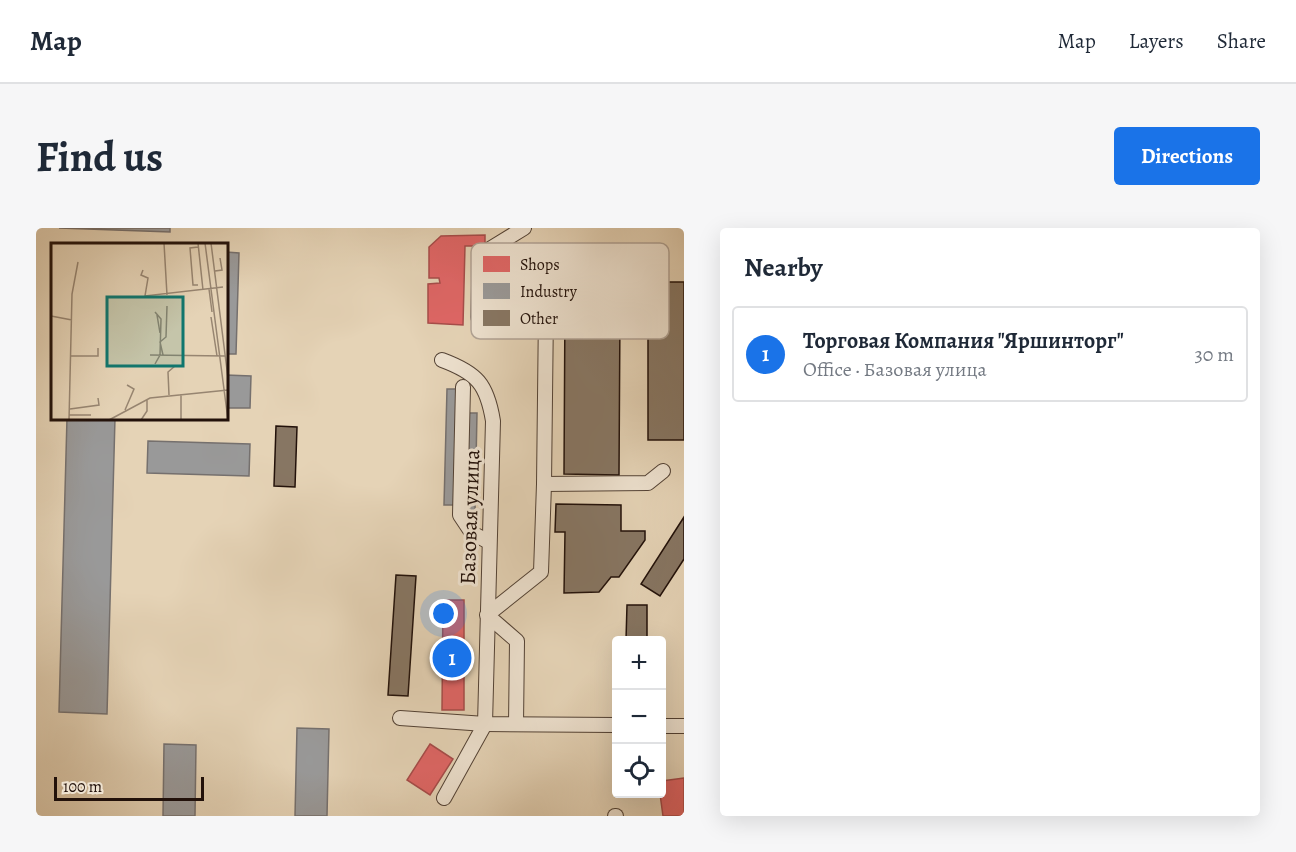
<!DOCTYPE html>
<meta charset="utf-8">
<style>
body{margin:0;font-family:Alegreya,serif;background:#f6f6f7;color:#1f2937}
.controls{position:absolute;right:18px;bottom:18px;display:grid;overflow:hidden;border-radius:6px;box-shadow:0 6px 24px #0002}
.controls button{width:54px;height:54px;display:grid;place-items:center;padding:0;border:0;border-bottom:2px solid #e0e1e3;background:#fff;color:#1f2937;font:30px sans-serif}
.scale{position:absolute;left:18px;bottom:15px;width:150px;box-sizing:border-box;padding-left:6px;border:3px solid #22110a;border-top:0;font-size:16px;line-height:21px;white-space:nowrap;color:#22110a;-webkit-text-stroke:4px #eee2d0;paint-order:stroke}
.you{position:absolute;left:408px;top:386px;width:21px;height:21px;margin:-15px;border:4px solid #fff;border-radius:50%;background:#1a73e8;box-shadow:0 0 0 9px #1a73e833}
.badge{display:grid;place-items:center;width:39px;height:39px;border-radius:50%;background:#1a73e8;color:#fff;font-size:20px;font-weight:700}
.pin{position:absolute;translate:-50% -50%;border:3px solid #fff;box-shadow:0 2px 6px #0006}
.list{margin:0;padding:0;list-style:none}
h2{display:flex;justify-content:space-between;align-items:center;height:78px;margin:0;padding:0 24px;font-size:26px}
h2 small{font-size:20px;font-weight:400;color:#747a83}
.list li{display:grid;grid-template-columns:39px 1fr auto;gap:18px;align-items:center;box-sizing:border-box;height:96px;margin:0 12px 12px;padding:0 12px;border:2px solid #e0e1e3;border-radius:6px}
.list b{display:block;font-size:22px;white-space:nowrap}
.list p{margin:0;font-size:20px;white-space:nowrap;color:#747a83}
.list em{font-size:20px;font-style:normal;color:#747a83}
.icon{flex:none;width:33px;height:33px;fill:none;stroke:currentColor;stroke-width:2;stroke-linecap:round;stroke-linejoin:round}
.map{position:relative;flex:none;width:648px;height:588px;overflow:hidden;border-radius:6px}
header{display:flex;align-items:center;gap:36px;box-sizing:border-box;height:84px;padding:0 30px;background:#fff;border-bottom:2px solid #e0e1e3}
header strong{font-size:28px}
nav{display:flex;gap:33px;margin-inline-start:auto;font-size:21px}
.intro{display:flex;align-items:center;justify-content:space-between;box-sizing:border-box;height:144px;padding:0 36px}
h1{margin:0;font-size:42px}
.button{padding:15px 27px;border-radius:6px;background:#1a73e8;color:#fff;font-size:21px;font-weight:700}
main{display:flex;gap:36px;padding:0 36px}
aside{flex:1;background:#fff;border-radius:6px;box-shadow:0 6px 24px #0002}
.map>svg:first-child{display:block}
.shops{fill:#e06666;stroke:#a74c4a;stroke-width:1.5}
.industry{fill:#999;stroke:#75706e;stroke-width:1.5}
.building{fill:#877663;stroke:#22110a;stroke-width:1.5}
.lines{fill:none;stroke-linecap:round;stroke-linejoin:round}
.minor-casing{stroke:#534235;stroke-width:16}
.minor{stroke:#eee2d0;stroke-width:14}
.labels{text-anchor:middle;stroke-width:6;stroke-linejoin:round;paint-order:stroke}
.street-label{font-size:22px;fill:#22110a;stroke:#eee2d0}
.inset-road{fill:none;stroke:#978571;stroke-width:1.5}
.view{fill:#0f766e;fill-opacity:0.15;stroke:#0f766e;stroke-width:3}
.inset-edge{fill:none;stroke:#22110a;stroke-width:3}
.key{fill:#eee2d0;stroke:#b1a395;stroke-width:1.5}
.key-label{font-size:16px;fill:#22110a}
</style>
<header>
<strong>Map</strong>
<nav><a>Map</a><a>Layers</a><a>Share</a></nav>
</header>
<div class="intro"><h1>Find us</h1><a class="button">Directions</a></div>
<main>
<div class="map">
<svg width="648" height="588" viewBox="0 0 648 588">
<rect width="100%" height="100%" fill="#e5d3b6"/>
<filter id="stains"><feTurbulence type="fractalNoise" baseFrequency=".00333" numOctaves="4"/><feColorMatrix values="0 0 0 0 .2 0 0 0 0 .09 0 0 0 0 .02 0 0 0 .5 -.17"/></filter>
<radialGradient id="worn" r=".72"><stop offset=".6" stop-color="#630" stop-opacity="0"/><stop offset="1" stop-color="#630" stop-opacity=".3"/></radialGradient>
<g class="shops">
<polygon points="449,7 449,18 429,18 427,97 392,95 392,56 404,55 403,50 393,50 393,19 405,8"/>
<polygon points="407,372 428,372 428,482 406,482"/>
<polygon points="394,516 417,531 394,567 371,552"/>
<polygon points="648,550 648,588 627,588 624,566 626,553"/>
</g>
<g class="industry">
<polygon points="23,0 134,0 134,4"/>
<polygon points="190,24 203,25 200,126 190,126"/>
<polygon points="190,147 215,148 214,180 190,180"/>
<polygon points="411,161 422,161 420,277 408,277"/>
<polygon points="430,185 441,185 439,283 429,282"/>
<polygon points="31,190 79,190 71,486 23,484"/>
<polygon points="112,213 214,216 213,248 111,245"/>
<polygon points="261,500 293,501 291,588 259,588"/>
<polygon points="128,516 160,517 159,588 127,588"/>
</g>
<g class="building">
<polygon points="541,54 648,54 648,212 612,212 612,82 584,82 583,247 528,246 529,72 541,73"/>
<polygon points="240,198 261,199 259,259 238,258"/>
<polygon points="520,276 585,277 585,303 609,303 609,312 583,349 575,349 563,364 528,365 529,304 519,304"/>
<polygon points="648,289 648,331 624,368 605,356"/>
<polygon points="360,347 380,348 372,468 352,467"/>
<polygon points="591,377 611,377 611,412 590,412"/>
</g>
<g class="lines">
<g class="minor-casing">
<g id="minor">
<polyline points="442,89 444,27 488,0"/>
<path d="M 406,132 C 441,145 451,156 457,193 L 449,496 L 408,570"/>
<polyline points="427,159 424,287 436,305 453,314"/>
<polyline points="508,256 612,255 627,243"/>
<polyline points="364,490 449,496 580,497"/>
<polyline points="480,496 481,413 451,387 505,344 508,256 510,82"/>
<polyline points="626,498 648,498"/>
<polyline points="579,588 580,588"/>
</g>
</g>
<use href="#minor" class="minor"/>
</g>
<g class="labels">
<g class="street-label">
<text transform="translate(433 289) rotate(-88)" y="8">Базовая улица</text>
</g>
</g>
<g transform="translate(15 15)">
<rect width="177" height="177" fill="#e5d3b6"/>
<path class="inset-road" d="M 113,0 L 116,52M 147,0 L 152,47M 154,0 L 177,177M 160,0 L 177,135M 92,27 L 90,32 L 97,35 L 94,53 L 172,44M 164,28 L 171,27 L 169,15M 147,42 L 142,42 L 139,5 L 147,4M 158,46 L 161,69M 104,69 L 110,76 L 109,112 L 104,121M 106,72 L 109,90M 0,73 L 21,77M 160,74 L 166,113M 99,112 L 174,113M 112,112 L 109,99 L 115,94 L 116,63M 20,113 L 47,113 L 47,105M 118,152 L 117,129 L 124,123M 19,166 L 48,162 L 47,155M 74,167 L 83,146 L 76,142M 18,172 L 40,172M 18,177 L 21,51 L 27,19M 58,177 L 99,155 L 177,147M 90,177 L 96,168 L 96,156M 130,177 L 130,151"/>
<path class="view" d="M 56,54 L 132,54 L 132,123 L 56,123 Z"/>
<rect width="177" height="177" class="inset-edge"/>
</g>
<rect x="435" y="15" width="198" height="96" rx="9" class="key"/>
<rect x="447" y="28" width="27" height="16" fill="#e06666"/>
<rect x="447" y="55" width="27" height="16" fill="#999"/>
<rect x="447" y="82" width="27" height="16" fill="#877663"/>
<g class="key-label">
<text x="484" y="42">Shops</text>
<text x="484" y="69">Industry</text>
<text x="484" y="96">Other</text>
</g>
<rect width="100%" height="100%" filter="url(#stains)"/>
<rect width="100%" height="100%" fill="url(#worn)"/>
</svg>
<div class="controls">
<button>+</button>
<button>−</button>
<button><svg class="icon" aria-label="locate" viewBox="0 0 24 24"><circle cx="12" cy="12" r="6"/><path d="M12 2v4M12 18v4M2 12h4M18 12h4"/></svg></button>
</div>
<div class="scale">100 m</div>
<div class="you"></div>
<div class="pin badge" style="left:416px;top:430px">1</div>
</div>
<aside>
<h2>Nearby<small></small></h2>
<ul class="list">
<li><span class="badge">1</span><div><b>Торговая Компания &quot;Яршинторг&quot;</b><p>Office · Базовая улица</p></div><em>30 m</em></li>
</ul>
</aside>
</main>
